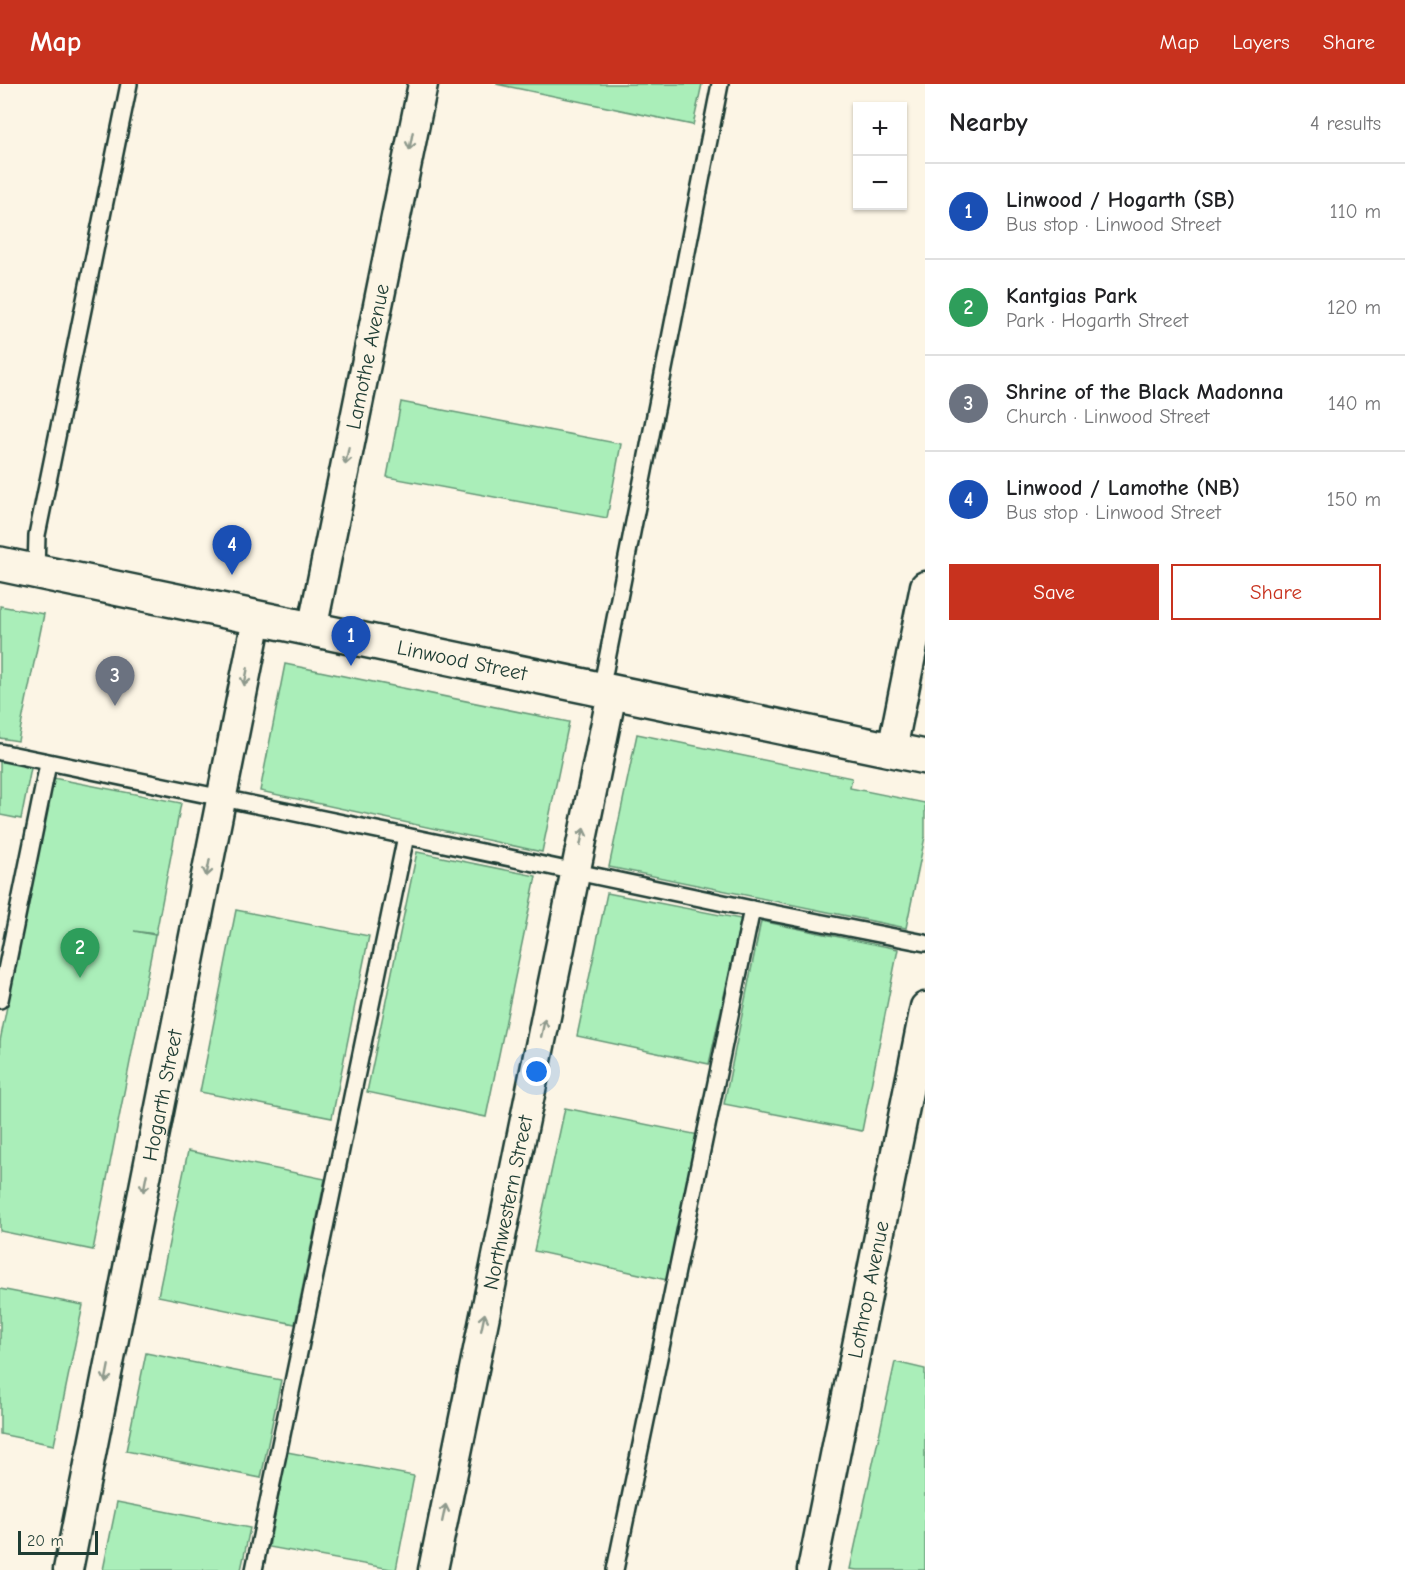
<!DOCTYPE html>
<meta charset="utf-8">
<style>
body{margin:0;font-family:"Comic Neue",sans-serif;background:#f2f2f2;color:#202124}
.controls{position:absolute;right:18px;top:18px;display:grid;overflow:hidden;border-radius:0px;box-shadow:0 2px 4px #0004}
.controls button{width:54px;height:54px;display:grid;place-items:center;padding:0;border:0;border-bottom:2px solid #e0e0e0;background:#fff;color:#202124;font:30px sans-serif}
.scale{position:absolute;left:18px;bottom:15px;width:80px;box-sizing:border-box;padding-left:6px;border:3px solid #1f3d34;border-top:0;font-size:16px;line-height:21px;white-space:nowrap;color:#1f3d34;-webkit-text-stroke:4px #fcf5e5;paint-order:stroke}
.you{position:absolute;left:537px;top:988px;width:21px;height:21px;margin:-15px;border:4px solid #fff;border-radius:50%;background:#1a73e8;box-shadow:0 0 0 9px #1a73e833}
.badge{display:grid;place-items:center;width:39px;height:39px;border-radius:50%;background:#c8321e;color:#fff;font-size:20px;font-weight:700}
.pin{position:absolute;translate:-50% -50px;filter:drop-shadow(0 2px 3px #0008)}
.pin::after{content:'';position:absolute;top:32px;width:21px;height:18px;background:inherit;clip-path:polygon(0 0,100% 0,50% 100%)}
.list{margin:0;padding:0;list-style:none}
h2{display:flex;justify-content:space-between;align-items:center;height:78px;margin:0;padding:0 24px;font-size:26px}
h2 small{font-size:20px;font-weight:400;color:#757577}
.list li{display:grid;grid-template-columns:39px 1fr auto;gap:18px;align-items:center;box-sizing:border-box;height:96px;padding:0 24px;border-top:2px solid #e0e0e0}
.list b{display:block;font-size:22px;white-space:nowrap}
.list p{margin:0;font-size:20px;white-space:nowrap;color:#757577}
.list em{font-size:20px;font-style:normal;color:#757577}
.actions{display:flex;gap:12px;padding:18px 24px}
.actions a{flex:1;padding:14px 0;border:2px solid #c8321e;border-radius:0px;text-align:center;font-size:21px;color:#c8321e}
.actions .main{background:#c8321e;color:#fff}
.map{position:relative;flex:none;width:925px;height:1486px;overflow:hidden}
header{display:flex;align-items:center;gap:36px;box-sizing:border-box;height:84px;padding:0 30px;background:#c8321e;color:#fff}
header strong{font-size:28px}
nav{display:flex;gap:33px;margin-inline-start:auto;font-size:21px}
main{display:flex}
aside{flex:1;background:#fff}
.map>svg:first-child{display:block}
.green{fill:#aaeeb9;stroke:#649676;stroke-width:1.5}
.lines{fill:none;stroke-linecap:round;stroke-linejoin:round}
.lane-casing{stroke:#1f3d34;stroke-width:20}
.street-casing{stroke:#1f3d34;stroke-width:33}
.secondary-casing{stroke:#1f3d34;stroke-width:38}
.lane{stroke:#fcf5e5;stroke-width:15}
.street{stroke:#fcf5e5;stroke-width:28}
.secondary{stroke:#fcf5e5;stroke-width:33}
.oneway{stroke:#8e998c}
.labels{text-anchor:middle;stroke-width:5;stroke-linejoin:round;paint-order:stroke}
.street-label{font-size:21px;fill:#1f3d34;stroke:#fcf5e5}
</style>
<header>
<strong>Map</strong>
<nav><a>Map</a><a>Layers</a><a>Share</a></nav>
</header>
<main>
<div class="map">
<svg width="925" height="1486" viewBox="0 0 925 1486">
<rect width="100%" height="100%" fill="#fcf5e5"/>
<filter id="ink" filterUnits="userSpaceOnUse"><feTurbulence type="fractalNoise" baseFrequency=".0167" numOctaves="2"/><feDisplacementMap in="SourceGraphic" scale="12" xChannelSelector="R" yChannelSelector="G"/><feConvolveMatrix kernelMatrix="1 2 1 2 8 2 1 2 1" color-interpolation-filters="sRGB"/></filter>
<g filter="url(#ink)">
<g class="green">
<polygon points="496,0 702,0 693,41"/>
<polygon points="401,318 621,360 607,434 387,393"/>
<polygon points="0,522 44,530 18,657 0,654"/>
<polygon points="285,580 569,638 542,768 260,707"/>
<polygon points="637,650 852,694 850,704 925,719 925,753 906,844 609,783"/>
<polygon points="0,673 32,679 21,735 0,731"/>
<polygon points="53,694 181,719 156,850 134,847 155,851 93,1166 0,1147 0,957"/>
<polygon points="417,768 536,792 486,1033 367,1008"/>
<polygon points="607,809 741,835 709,980 577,952"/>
<polygon points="236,826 369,852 332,1034 200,1008"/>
<polygon points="761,837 898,865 862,1047 724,1020"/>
<polygon points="565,1024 699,1051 667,1196 534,1167"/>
<polygon points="188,1067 325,1095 295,1240 158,1212"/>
<polygon points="0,1205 83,1221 54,1361 0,1350"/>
<polygon points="146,1269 281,1296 261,1394 126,1367"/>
<polygon points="895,1278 925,1285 925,1486 857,1486 850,1485"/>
<polygon points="287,1368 414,1392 396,1486 269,1463"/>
<polygon points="117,1418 250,1444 241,1486 103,1486"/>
</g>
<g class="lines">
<g class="lane-casing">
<g id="lane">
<polyline points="36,487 37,451 129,0"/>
<polyline points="601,606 720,0"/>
<polyline points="0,668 406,752"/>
<polyline points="0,916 48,680"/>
<polyline points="254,1486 406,752 752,825"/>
<polyline points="615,1486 752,825 925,859"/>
</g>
</g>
<g class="street-casing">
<g id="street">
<path id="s1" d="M 312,546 L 423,0"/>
<polyline points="892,666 925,502"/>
<path id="s2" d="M 68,1486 L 257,535"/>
<path id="s3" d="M 433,1486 L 612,609"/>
<path id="s4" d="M 812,1486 L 925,923"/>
</g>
</g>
<g class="secondary-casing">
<g id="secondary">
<path id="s5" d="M 0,480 L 925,673"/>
</g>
</g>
<use href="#lane" class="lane"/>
<use href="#street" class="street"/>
<use href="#secondary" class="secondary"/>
</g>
<defs><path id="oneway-shaft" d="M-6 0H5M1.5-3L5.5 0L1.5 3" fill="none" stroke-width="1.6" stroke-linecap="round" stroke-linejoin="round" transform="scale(1.5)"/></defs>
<g class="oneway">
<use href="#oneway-shaft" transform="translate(411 57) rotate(101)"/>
<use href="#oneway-shaft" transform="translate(347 372) rotate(101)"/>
<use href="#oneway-shaft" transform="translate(246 593) rotate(101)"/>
<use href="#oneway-shaft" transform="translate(582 753) rotate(-78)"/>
<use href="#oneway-shaft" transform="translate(208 784) rotate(101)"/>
<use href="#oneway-shaft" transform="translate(543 944) rotate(-78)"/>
<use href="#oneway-shaft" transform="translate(145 1099) rotate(101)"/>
<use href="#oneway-shaft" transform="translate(483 1238) rotate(-78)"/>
<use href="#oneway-shaft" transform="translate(107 1290) rotate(101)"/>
<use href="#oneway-shaft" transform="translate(444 1429) rotate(-78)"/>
</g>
</g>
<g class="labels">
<g class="street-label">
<text dy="7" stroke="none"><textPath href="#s1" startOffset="279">Lamothe Avenue</textPath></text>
<text dy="7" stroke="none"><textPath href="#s5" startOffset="472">Linwood Street</textPath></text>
<text dy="7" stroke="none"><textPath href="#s2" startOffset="484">Hogarth Street</textPath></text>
<text dy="7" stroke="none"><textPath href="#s3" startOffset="375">Northwestern Street</textPath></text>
<text dy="7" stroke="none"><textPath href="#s4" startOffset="286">Lothrop Avenue</textPath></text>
</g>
</g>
</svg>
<div class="controls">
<button>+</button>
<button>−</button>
</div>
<div class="scale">20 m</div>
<div class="you"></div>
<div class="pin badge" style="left:351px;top:582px;background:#1a4fb4">1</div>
<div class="pin badge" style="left:80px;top:894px;background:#2e9e5b">2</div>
<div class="pin badge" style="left:115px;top:622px;background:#6b7280">3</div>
<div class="pin badge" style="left:232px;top:491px;background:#1a4fb4">4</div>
</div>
<aside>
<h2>Nearby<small>4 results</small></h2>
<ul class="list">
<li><span class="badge" style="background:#1a4fb4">1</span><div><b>Linwood / Hogarth (SB)</b><p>Bus stop · Linwood Street</p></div><em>110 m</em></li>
<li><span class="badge" style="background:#2e9e5b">2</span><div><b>Kantgias Park</b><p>Park · Hogarth Street</p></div><em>120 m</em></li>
<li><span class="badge" style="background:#6b7280">3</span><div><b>Shrine of the Black Madonna</b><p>Church · Linwood Street</p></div><em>140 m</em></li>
<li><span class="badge" style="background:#1a4fb4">4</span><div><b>Linwood / Lamothe (NB)</b><p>Bus stop · Linwood Street</p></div><em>150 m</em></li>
</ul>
<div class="actions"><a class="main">Save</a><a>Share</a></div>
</aside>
</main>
